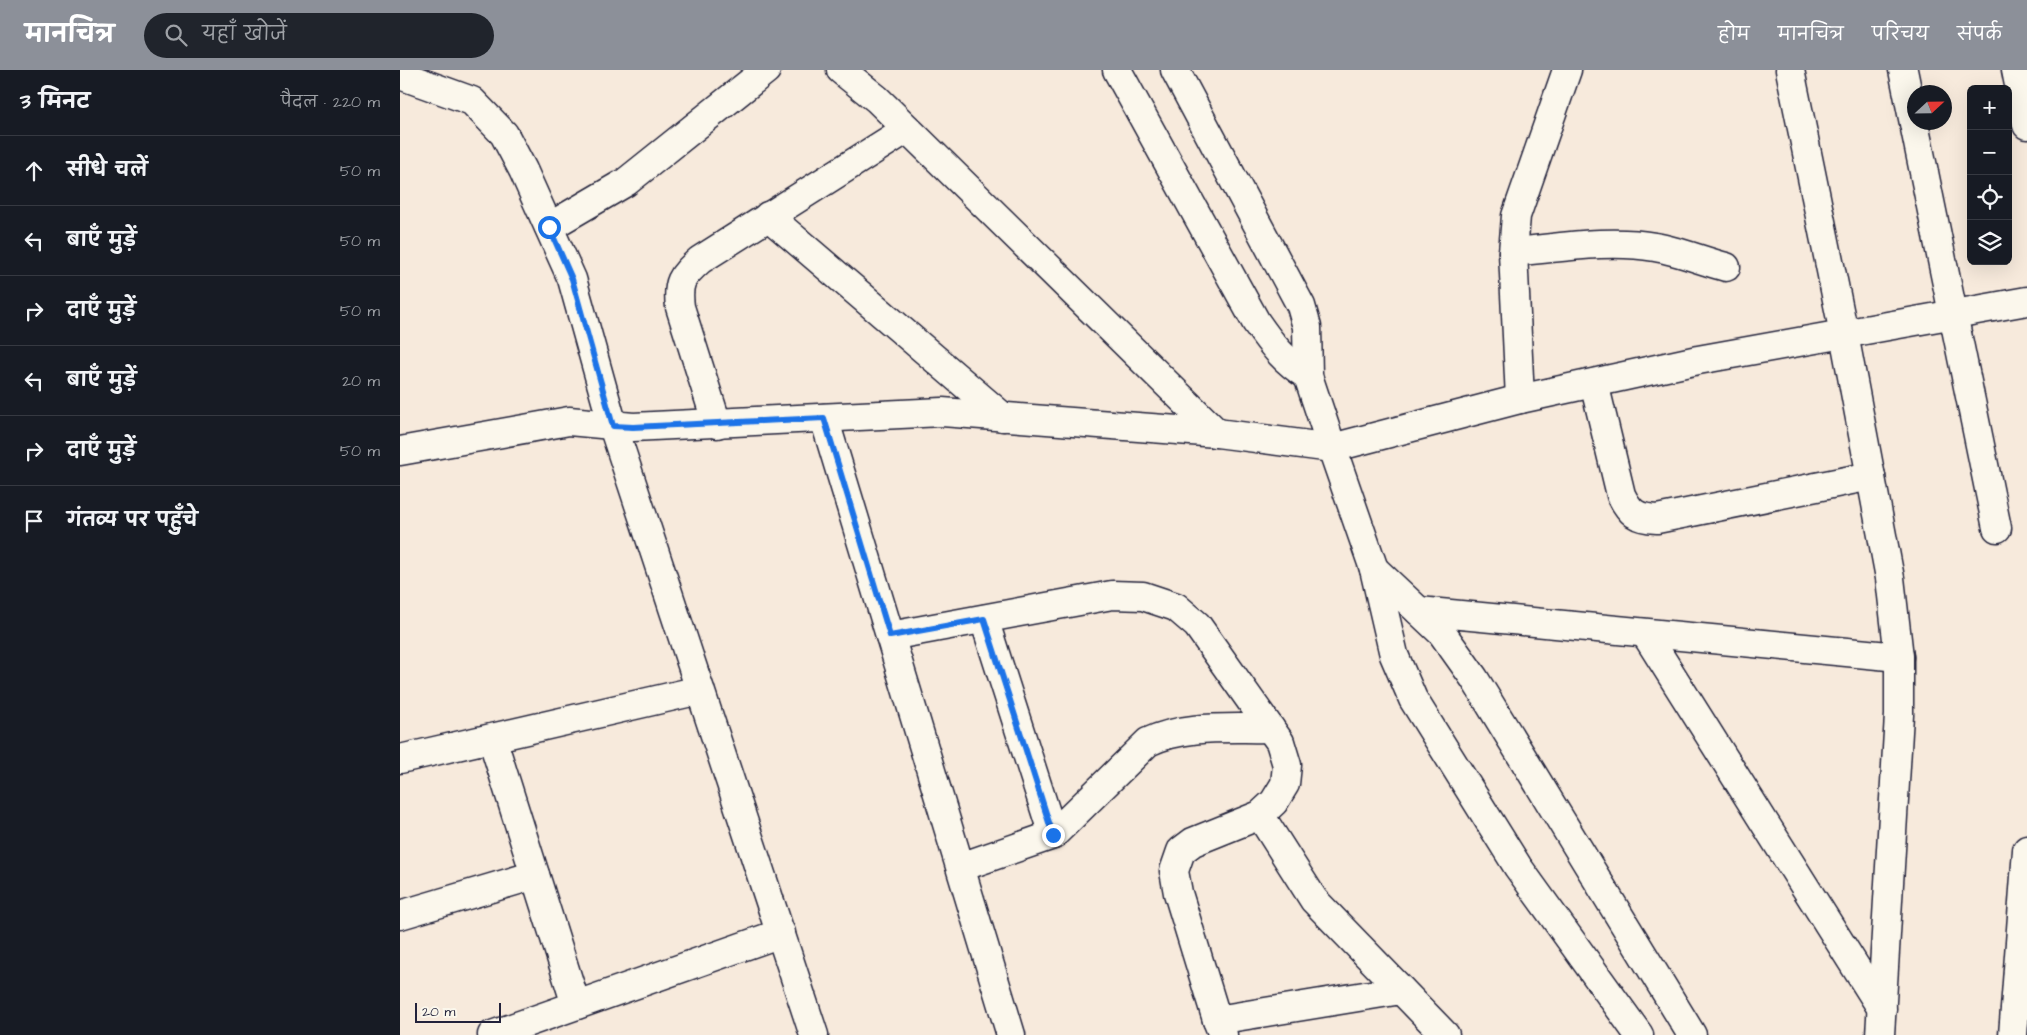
<!DOCTYPE html>
<html lang="hi">
<meta charset="utf-8">
<style>
body{margin:0;font-family:"Architects Daughter","Playpen Sans Deva",sans-serif;background:#20242c;color:#f1f3f6}
.controls{position:absolute;right:15px;top:15px;display:grid;overflow:hidden;border-radius:8px;box-shadow:0 5px 20px #0002}
.controls button{width:45px;height:45px;display:grid;place-items:center;padding:0;border:0;border-bottom:1px solid #363941;background:#171b24;color:#f1f3f6;font:25px sans-serif}
.compass{position:absolute;left:1507px;top:15px;width:45px;height:45px;border-radius:50%;background:#171b24;box-shadow:0 5px 20px #0002;rotate:68deg}
.scale{position:absolute;left:15px;bottom:12px;width:86px;box-sizing:border-box;padding-left:5px;border:2px solid #22223b;border-top:0;font-size:14px;line-height:18px;white-space:nowrap;color:#22223b;-webkit-text-stroke:4px #fbf7ec;paint-order:stroke}
.stop{position:absolute;width:15px;height:15px;margin:-11px;border:4px solid #1a73e8;border-radius:50%;background:#fff}
.stop.end{background:#1a73e8;border-color:#fff;box-shadow:0 1px 5px #0008}
.list{margin:0;padding:0;list-style:none}
h2{display:flex;justify-content:space-between;align-items:center;height:65px;margin:0;padding:0 20px;font-size:21px}
h2 small{font-size:16px;font-weight:400;color:#9ea1a6}
.list li{display:grid;grid-template-columns:32px 1fr auto;gap:15px;align-items:center;box-sizing:border-box;height:70px;padding:0 20px;border-top:1px solid #363941}
.list b{display:block;font-size:19px;white-space:nowrap}
.list em{font-size:16px;font-style:normal;color:#9ea1a6}
.icon{flex:none;width:28px;height:28px;fill:none;stroke:currentColor;stroke-width:2;stroke-linecap:round;stroke-linejoin:round}
.map{position:relative;flex:none;width:1627px;height:965px;overflow:hidden}
header{display:flex;align-items:center;gap:30px;box-sizing:border-box;height:70px;padding:0 25px;background:#8c9099;color:#fff}
header strong{font-size:24px}
nav{display:flex;gap:28px;margin-inline-start:auto;font-size:18px}
.search{width:350px;height:45px;background:#20242c;display:flex;align-items:center;gap:12px;box-sizing:border-box;padding:0 18px;border-radius:28px;color:#9ea1a6;font-size:19px}
main{display:flex}
aside{flex:1;background:#171b24}
.map>svg:first-child{display:block}
.lines{fill:none;stroke-linecap:round;stroke-linejoin:round}
.minor-casing{stroke:#22223b;stroke-width:31}
.minor{stroke:#fbf7ec;stroke-width:28}
.route{stroke:#1a73e8;stroke-width:6}
</style>
<header>
<strong>मानचित्र</strong>
<div class="search"><svg class="icon" aria-label="search" viewBox="0 0 24 24"><circle cx="10" cy="10" r="6"/><path d="M15 15l6 6"/></svg>यहाँ खोजें</div>
<nav><a>होम</a><a>मानचित्र</a><a>परिचय</a><a>संपर्क</a></nav>
</header>
<main>
<aside>
<h2>3 मिनट<small>पैदल · 220 m</small></h2>
<ul class="list">
<li><svg class="icon" aria-label="ahead" viewBox="0 0 24 24"><path d="M12 20V5M6 11l6-6 6 6"/></svg><div><b>सीधे चलें</b></div><em>50 m</em></li>
<li><svg class="icon" aria-label="left" viewBox="0 0 24 24"><path d="M17 20v-9H6M10 6l-5 5 5 5"/></svg><div><b>बाएँ मुड़ें</b></div><em>50 m</em></li>
<li><svg class="icon" aria-label="right" viewBox="0 0 24 24"><path d="M7 20v-9h11M14 6l5 5-5 5"/></svg><div><b>दाएँ मुड़ें</b></div><em>50 m</em></li>
<li><svg class="icon" aria-label="left" viewBox="0 0 24 24"><path d="M17 20v-9H6M10 6l-5 5 5 5"/></svg><div><b>बाएँ मुड़ें</b></div><em>20 m</em></li>
<li><svg class="icon" aria-label="right" viewBox="0 0 24 24"><path d="M7 20v-9h11M14 6l5 5-5 5"/></svg><div><b>दाएँ मुड़ें</b></div><em>50 m</em></li>
<li><svg class="icon" aria-label="arrive" viewBox="0 0 24 24"><path d="M6 21V4h12l-3 4 3 4H6"/></svg><div><b>गंतव्य पर पहुँचे</b></div></li>
</ul>
</aside>
<div class="map">
<svg width="1627" height="965" viewBox="0 0 1627 965">
<rect width="100%" height="100%" fill="#f7eadc"/>
<filter id="ink" filterUnits="userSpaceOnUse"><feTurbulence type="fractalNoise" baseFrequency=".02" numOctaves="2"/><feDisplacementMap in="SourceGraphic" scale="10" xChannelSelector="R" yChannelSelector="G"/><feConvolveMatrix kernelMatrix="1 2 1 2 8 2 1 2 1" color-interpolation-filters="sRGB"/></filter>
<g filter="url(#ink)">
<g class="lines">
<g class="minor-casing">
<g id="minor">
<polyline points="441,0 477,29 817,363"/>
<path d="M 717,0 L 856,252 C 872,275 884,291 908,306"/>
<polyline points="775,0 901,236 907,257 908,306 932,378 974,499 994,585 1013,629 1118,797 1239,965"/>
<polyline points="1390,0 1444,264 1490,508 1499,587 1499,645 1480,965"/>
<polyline points="1503,0 1597,458"/>
<polyline points="1616,0 1627,55"/>
<polyline points="0,5 72,31 104,64 123,100 172,209 213,356 414,965"/>
<polyline points="368,146 603,347"/>
<polyline points="149,157 226,112 366,0"/>
<path d="M 1113,182 C 1159,178 1209,169 1255,177 C 1279,181 1303,191 1326,197"/>
<path d="M 1194,313 L 1221,425 C 1230,443 1236,448 1257,449 L 1471,406"/>
<polyline points="1120,329 1113,182 1116,146 1167,0"/>
<polyline points="424,348 611,965"/>
<path d="M 317,354 L 280,237 C 277,212 281,207 300,190 L 507,59"/>
<polyline points="0,381 169,351 233,357 542,342 817,363 932,378 1120,329 1298,290 1627,231"/>
<polyline points="974,499 1042,563 1074,608 1292,965"/>
<polyline points="1019,541 1499,587"/>
<polyline points="584,549 653,765"/>
<polyline points="1245,563 1482,939"/>
<polyline points="490,566 712,525 743,526 776,537 797,555 880,672 887,695 885,714 874,732 860,745 793,772 781,781 774,801 778,823 817,950 823,965"/>
<polyline points="92,668 176,935"/>
<polyline points="0,689 300,620"/>
<polyline points="860,745 914,830 1045,965"/>
<path d="M 561,797 L 653,765 L 748,672 C 786,654 830,659 870,658"/>
<polyline points="0,845 135,805"/>
<polyline points="817,950 1001,920"/>
<polyline points="92,965 381,863"/>
<polyline points="1613,965 1627,780"/>
</g>
</g>
<use href="#minor" class="minor"/>
</g>
</g>
<g class="lines" filter="url(#ink)">
<polyline class="route" points="149,157 172,209 213,356 233,357 424,348 490,566 584,549 653,765"/>
</g>
</svg>
<div class="controls">
<button>+</button>
<button>−</button>
<button><svg class="icon" aria-label="locate" viewBox="0 0 24 24"><circle cx="12" cy="12" r="6"/><path d="M12 2v4M12 18v4M2 12h4M18 12h4"/></svg></button>
<button><svg class="icon" aria-label="layers" viewBox="0 0 24 24"><path d="M12 4l9 5-9 5-9-5zM3 14l9 5 9-5"/></svg></button>
</div>
<svg class="compass" viewBox="-18 -18 36 36"><path d="M0-13l5 13h-10z" fill="#e53935"/><path d="M0 13l5-13h-10z" fill="#9ea1a6"/></svg>
<div class="scale">20 m</div>
<div class="stop" style="left:149px;top:157px"></div>
<div class="stop end" style="left:653px;top:765px"></div>
</div>
</main>
